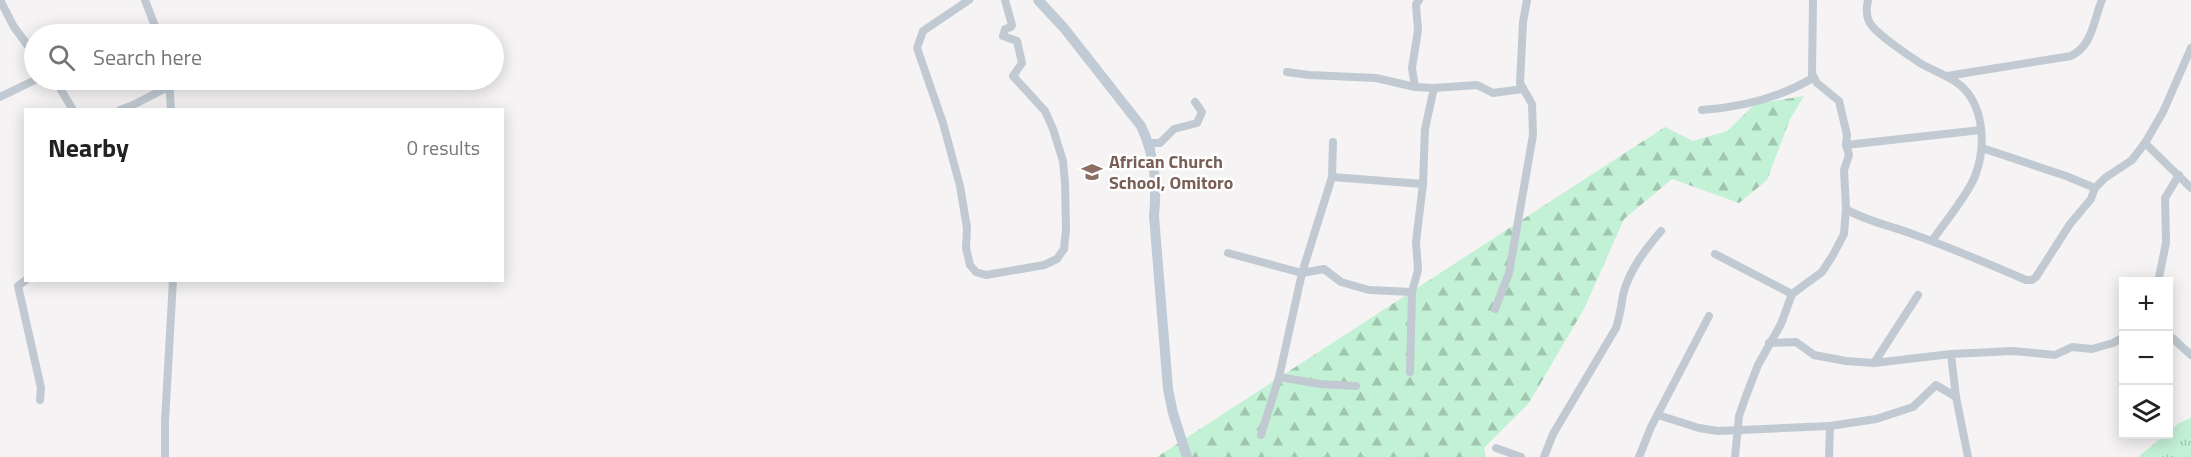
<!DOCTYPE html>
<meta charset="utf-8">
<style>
body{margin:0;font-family:"Titillium Web",sans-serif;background:#f6f6f6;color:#222}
.controls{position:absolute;right:18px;bottom:18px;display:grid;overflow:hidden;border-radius:0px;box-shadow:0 3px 15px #0003}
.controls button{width:54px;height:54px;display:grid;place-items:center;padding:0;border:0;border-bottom:2px solid #e0e0e0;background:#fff;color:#222;font:30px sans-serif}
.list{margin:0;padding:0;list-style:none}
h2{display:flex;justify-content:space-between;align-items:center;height:78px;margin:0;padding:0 24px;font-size:26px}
h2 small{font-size:20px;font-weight:400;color:#767676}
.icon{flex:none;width:33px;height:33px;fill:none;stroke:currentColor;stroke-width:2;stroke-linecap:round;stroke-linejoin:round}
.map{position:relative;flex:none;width:2191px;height:457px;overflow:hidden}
.search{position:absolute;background:#fff;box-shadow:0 3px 15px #0003;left:24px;top:24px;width:480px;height:66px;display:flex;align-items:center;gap:15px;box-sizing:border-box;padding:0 21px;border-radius:33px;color:#767676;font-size:22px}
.panel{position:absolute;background:#fff;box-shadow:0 3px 15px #0003;left:24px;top:108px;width:480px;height:174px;border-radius:0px}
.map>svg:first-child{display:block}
.grass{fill:url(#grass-tufts)}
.forest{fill:url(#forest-firs)}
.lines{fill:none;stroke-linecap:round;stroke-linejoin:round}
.minor{stroke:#c1cad2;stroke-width:8}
.secondary{stroke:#c1cbd6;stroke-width:10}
.labels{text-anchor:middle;stroke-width:5;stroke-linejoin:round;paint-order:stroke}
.education-label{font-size:18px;font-weight:bold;fill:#785e54;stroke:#fff;text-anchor:start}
</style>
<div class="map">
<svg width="2191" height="457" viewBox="0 0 2191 457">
<defs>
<pattern id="grass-tufts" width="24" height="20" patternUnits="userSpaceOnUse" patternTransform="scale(1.5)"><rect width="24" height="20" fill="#c3f1d5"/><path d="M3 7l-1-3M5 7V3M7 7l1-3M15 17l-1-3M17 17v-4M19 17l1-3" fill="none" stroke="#a0c6b0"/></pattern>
<pattern id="forest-firs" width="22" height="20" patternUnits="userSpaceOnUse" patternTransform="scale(1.5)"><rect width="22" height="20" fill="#c3f1d5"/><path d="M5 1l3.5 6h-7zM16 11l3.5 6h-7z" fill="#a0c6b0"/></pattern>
</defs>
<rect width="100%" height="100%" fill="#f5f3f3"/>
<polygon class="grass" points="2191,418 2191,457 2138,457 2165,435 2168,434 2169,432 2179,423"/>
<polygon class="forest" points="1804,96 1790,119 1767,180 1739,203 1672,179 1624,219 1585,307 1529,403 1484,448 1486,457 1157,457 1665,127 1693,141 1727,131 1755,104"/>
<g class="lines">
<g class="minor">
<polyline points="0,0 14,27 34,54"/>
<polyline points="145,0 158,34"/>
<polyline points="969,0 923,31 917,48 943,123 960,186 967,228 966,248 970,265 976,272 986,275 1044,265 1057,259 1064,249 1066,229 1065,183 1063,161 1053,129 1045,111 1013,76 1022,63 1017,41 1003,36 1005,29 1011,27 1012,25 1005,0"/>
<path d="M 1868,0 C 1866,9 1866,19 1872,26 C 1880,36 1909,56 1920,63 C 1933,71 1948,75 1960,85 C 1985,106 1986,148 1975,176 C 1968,195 1944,223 1932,241"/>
<polyline points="1287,72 1309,75 1376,78 1415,87 1434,88 1477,85 1493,93 1523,89"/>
<path d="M 1947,76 L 2071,56 C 2093,45 2093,21 2102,0"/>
<polyline points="55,80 73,110"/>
<polyline points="169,80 171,110"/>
<polyline points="1415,87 1412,68 1418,30 1416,4 1419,0"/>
<polyline points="0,97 35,80"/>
<polyline points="120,110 133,105 170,86"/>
<path d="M 1702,110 C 1742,107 1779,98 1813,78"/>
<polyline points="1150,143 1160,143 1174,129 1197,123 1202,112 1195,102"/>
<polyline points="2145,143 2191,188"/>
<polyline points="1846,145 1981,130"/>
<polyline points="1982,148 2066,176 2095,188"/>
<polyline points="1332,177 1423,184"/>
<path d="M 1846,209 C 1865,221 1892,226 1915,235 C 1952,248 1989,264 2026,280 L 2032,280 L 2036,277 L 2070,224 L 2091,199 L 2095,188 L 2105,178 L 2132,160 L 2145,143 L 2163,112 L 2191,48"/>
<polyline points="1228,253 1302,273 1324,269 1341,282 1369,290 1412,292"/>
<polyline points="1715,254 1792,294"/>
<polyline points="26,280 18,286 41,388 40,400"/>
<polyline points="2158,282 2166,243 2165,198 2179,175"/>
<polyline points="1495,309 1509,273 1533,135 1532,104 1520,83 1523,22 1527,0"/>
<polyline points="2168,334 2191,355"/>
<polyline points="1769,343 1796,342 1814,355 1846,361 1874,363 1951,354 2013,351 2055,355 2072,347 2092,349 2113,343 2124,337"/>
<polyline points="1951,354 1956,397 1968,457"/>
<polyline points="1874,363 1918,295"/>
<polyline points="1410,372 1412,292 1418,270 1416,242 1423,184 1425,129 1434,88"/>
<polyline points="1279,377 1320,384 1356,386"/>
<polyline points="1658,415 1699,428 1718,431 1830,426 1876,419 1913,407 1936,385 1956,397"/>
<polyline points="1261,435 1279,377 1302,273 1332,177 1333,142"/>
<polyline points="1496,448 1521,457"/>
<polyline points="165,457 165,421 173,280"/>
<path d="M 1544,457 L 1553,434 L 1616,328 C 1620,316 1621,307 1623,295 C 1629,270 1645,250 1661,231"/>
<polyline points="1639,457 1651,427 1709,316"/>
<polyline points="1735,457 1739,416 1746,396 1758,365 1781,324 1792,294 1822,272 1833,255 1844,234 1846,209 1844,170 1849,155 1846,145 1847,135 1839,101 1817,83 1812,74 1813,0"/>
<polyline points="1829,457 1830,426"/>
</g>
<path class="secondary" d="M 1038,0 L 1064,28 L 1141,126 C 1155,155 1157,184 1154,216 L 1168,389 L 1173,413 L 1187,457"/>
</g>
<defs>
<g id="school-bare" transform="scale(1.62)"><path d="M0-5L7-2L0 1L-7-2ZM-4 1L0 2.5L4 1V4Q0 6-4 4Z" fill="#8d6e63" stroke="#fff" stroke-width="2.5" paint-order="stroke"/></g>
</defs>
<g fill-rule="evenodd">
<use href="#school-bare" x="1092" y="172"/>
</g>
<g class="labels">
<g class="education-label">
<text x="1109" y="168">African Church<tspan x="1109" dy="21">School, Omitoro</tspan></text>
</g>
</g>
</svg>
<div class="controls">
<button>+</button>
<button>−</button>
<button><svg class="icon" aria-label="layers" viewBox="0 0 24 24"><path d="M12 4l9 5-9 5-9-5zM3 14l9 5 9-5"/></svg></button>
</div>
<div class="search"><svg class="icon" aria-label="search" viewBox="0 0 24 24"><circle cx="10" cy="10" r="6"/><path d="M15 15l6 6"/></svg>Search here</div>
<section class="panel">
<h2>Nearby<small>0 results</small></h2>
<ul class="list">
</ul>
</section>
</div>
